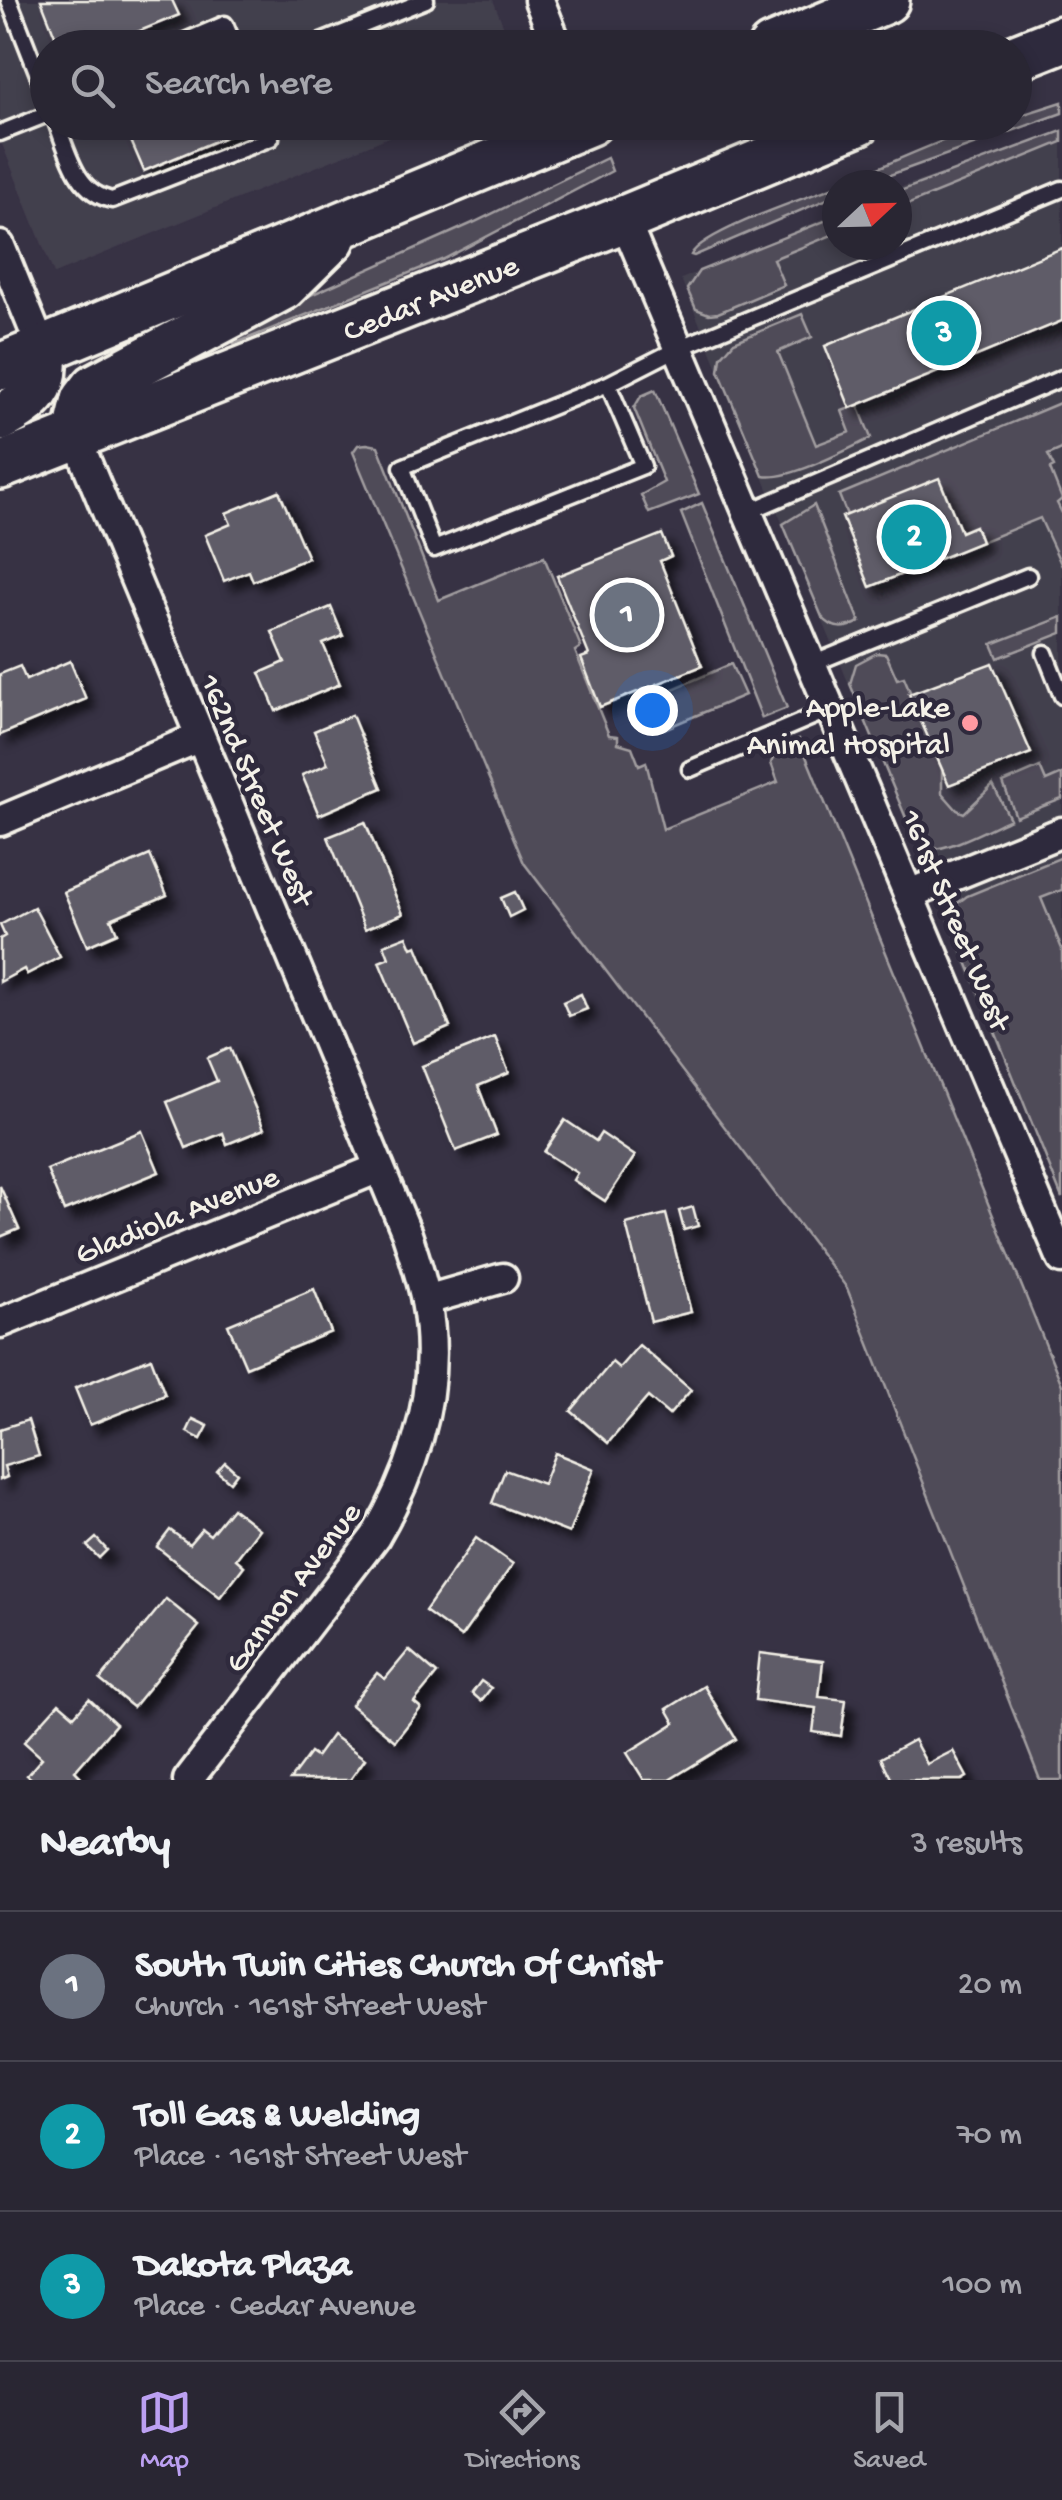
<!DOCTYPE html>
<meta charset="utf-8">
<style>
body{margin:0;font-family:"Gochi Hand",sans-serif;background:#312e3b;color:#f1f3f6}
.compass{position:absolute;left:822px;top:170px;width:90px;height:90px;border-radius:50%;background:#292633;box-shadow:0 5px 15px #0003;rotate:68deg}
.you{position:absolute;left:652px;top:710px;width:35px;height:35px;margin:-25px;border:8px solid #fff;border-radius:50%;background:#1a73e8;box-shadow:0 0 0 15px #1a73e833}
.badge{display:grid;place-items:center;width:65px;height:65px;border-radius:50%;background:#bca0f2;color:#fff;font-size:32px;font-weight:700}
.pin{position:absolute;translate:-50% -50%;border:5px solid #fff;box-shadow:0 2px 10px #0006}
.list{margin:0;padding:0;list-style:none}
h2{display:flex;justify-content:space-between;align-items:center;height:130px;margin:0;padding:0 40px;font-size:42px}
h2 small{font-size:32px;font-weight:400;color:#a5a5ac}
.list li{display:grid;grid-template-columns:65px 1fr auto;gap:30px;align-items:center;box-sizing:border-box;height:150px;padding:0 40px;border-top:2px solid #45434e}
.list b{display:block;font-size:38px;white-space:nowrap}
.list p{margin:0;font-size:32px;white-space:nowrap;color:#a5a5ac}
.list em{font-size:32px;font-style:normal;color:#a5a5ac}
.icon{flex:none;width:55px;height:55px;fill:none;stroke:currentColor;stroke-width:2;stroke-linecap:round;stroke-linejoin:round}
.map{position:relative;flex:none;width:1062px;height:1780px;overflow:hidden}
.search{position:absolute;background:#292633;box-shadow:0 5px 15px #0003;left:30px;right:30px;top:30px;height:110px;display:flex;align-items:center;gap:25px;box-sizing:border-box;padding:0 35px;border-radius:55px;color:#a5a5ac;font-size:38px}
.sheet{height:580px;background:#292633}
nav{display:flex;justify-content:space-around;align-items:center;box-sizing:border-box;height:140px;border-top:2px solid #45434e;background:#292633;font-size:28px;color:#a5a5ac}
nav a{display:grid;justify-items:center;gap:5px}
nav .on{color:#bca0f2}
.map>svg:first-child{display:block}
.built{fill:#433f4e}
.green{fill:#504b59;stroke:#a29ea0;stroke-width:2.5}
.building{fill:#5f5c67;stroke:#f4f1e8;stroke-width:2.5;filter:url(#shadow)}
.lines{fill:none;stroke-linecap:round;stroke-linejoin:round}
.service-casing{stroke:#f4f1e8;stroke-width:21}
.minor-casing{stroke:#f4f1e8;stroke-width:35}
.primary-casing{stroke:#f4f1e8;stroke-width:52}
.service{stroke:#2f2a3d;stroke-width:14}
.minor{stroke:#2f2a3d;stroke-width:28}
.primary{stroke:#2f2a3d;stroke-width:45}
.poi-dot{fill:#ff9aa2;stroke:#2f2a3d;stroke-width:4}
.labels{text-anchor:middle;stroke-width:9;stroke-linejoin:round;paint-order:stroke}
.street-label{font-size:32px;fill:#f4f1e8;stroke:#2f2a3d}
.poi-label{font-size:32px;fill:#f4f1e8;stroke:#2f2a3d;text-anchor:end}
</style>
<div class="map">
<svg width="1062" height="1780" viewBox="0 0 1062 1780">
<defs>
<filter id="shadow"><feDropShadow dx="9" dy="9" stdDeviation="5" flood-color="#0009"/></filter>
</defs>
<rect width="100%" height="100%" fill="#373244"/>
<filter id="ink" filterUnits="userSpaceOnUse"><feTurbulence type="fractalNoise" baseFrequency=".01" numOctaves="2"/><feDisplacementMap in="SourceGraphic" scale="20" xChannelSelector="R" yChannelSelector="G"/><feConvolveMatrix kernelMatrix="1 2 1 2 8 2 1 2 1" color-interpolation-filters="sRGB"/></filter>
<g filter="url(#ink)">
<g class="built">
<polygon points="0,0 493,0 512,47 48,48 48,122 423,123 54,274 0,139"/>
<polygon points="1062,136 1062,1198 681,279 837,213 837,245 897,245 897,188"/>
</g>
<g class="green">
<path d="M 1062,102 L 1062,113 L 862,185 L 838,185 C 882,168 972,122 1014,122 L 1015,117 Z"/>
<polygon points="1062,131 1062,142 897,209 897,192"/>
<polygon points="607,158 612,171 444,259 234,344 230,331 475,222"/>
<path d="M 837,186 L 837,195 L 694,256 L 691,255 C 702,232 808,197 837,186 Z"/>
<polygon points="837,216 837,233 773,259 784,285 718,313 709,314 696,309 687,289 699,271"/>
<path d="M 802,314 L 812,337 L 778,352 L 816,445 L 850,432 L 842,411 L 858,405 L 871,438 C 847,450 788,481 763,476 L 719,371 L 721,357 L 734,342 Z"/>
<polygon points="655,390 699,494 649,513 641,495 664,482 634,408 641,396"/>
<polygon points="1062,402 1062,449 1048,455 1054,467 1050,469 1062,499 1057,503 1062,513 1062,566 1040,518 981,542 975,527 961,532 847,515 839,495"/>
<polygon points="367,444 378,446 439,600 544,557 581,647 575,651 609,735 618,736 618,743 632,747 639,765 646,762 663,829 778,782 771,763 776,751 799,739 1062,1385 1062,1780 1040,1780 847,1288 524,863 353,452 358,445"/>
<polygon points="702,503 787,708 762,718 681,513"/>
<path d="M 814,505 L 860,622 C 845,629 834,631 822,617 L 783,524 Z"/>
<polygon points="1062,617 1062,633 998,658 992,644"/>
<path d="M 877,653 L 886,654 L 897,679 L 904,677 L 942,769 L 942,793 L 957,810 L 964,813 L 993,785 L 1010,819 C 994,826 943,854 927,848 C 918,845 913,831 908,823 L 850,684 L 856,664 Z"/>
<polygon points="731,664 745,695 664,729 652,698"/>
<polygon points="1040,767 1046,781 1062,774 1062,799 1016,817 1003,783"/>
<polygon points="1062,857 1062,890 1041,898 1062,949 1062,1198 949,917 950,909 967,896"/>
</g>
<g class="building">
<polygon points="41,0 172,0 179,15 98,48 60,48"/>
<polygon points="123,122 242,122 244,129 144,171"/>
<polygon points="1062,248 1062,321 850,408 825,346"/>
<polygon points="939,478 961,532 975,526 981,542 870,587 842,517"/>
<polygon points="279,491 308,558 253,581 249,571 224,581 205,535 231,524 226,513"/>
<polygon points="662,534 671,556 660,561 702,666 600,707 581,658 589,655 557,576"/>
<polygon points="331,607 343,636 323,644 340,684 276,711 260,673 285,662 272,632"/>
<polygon points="70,661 86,699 0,735 0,674 20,666 26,680"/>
<polygon points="992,663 1031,753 949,785 909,694"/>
<polygon points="352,715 382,788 319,815 302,775 328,764 314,731"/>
<polygon points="365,822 403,914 365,929 328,837"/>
<polygon points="150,855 167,895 111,919 117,933 87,946 64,892"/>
<polygon points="515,892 523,910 509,917 501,898"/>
<polygon points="34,907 60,957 27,974 24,969 0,982 0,939 5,936 0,925"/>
<polygon points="407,936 412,948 417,946 450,1027 413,1043 379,962 389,958 384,945"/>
<polygon points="581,994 587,1009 569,1016 563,1002"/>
<polygon points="495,1037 509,1073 478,1086 497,1135 456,1151 422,1066"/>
<polygon points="230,1048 264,1129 227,1144 223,1133 186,1148 167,1102 217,1081 207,1058"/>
<polygon points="565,1120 596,1141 601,1133 635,1156 605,1201 573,1180 577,1173 544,1152"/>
<polygon points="142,1131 159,1172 64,1211 47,1170"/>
<polygon points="0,1186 19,1229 0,1237"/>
<polygon points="693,1207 698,1226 684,1230 679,1211"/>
<polygon points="666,1214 691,1312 651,1322 626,1224"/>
<polygon points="314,1289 331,1332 246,1367 228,1325"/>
<polygon points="639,1345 691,1390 669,1415 648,1397 608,1443 571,1411 612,1362 619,1368"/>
<polygon points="151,1358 165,1395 90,1425 75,1388"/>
<polygon points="193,1419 208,1426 201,1439 187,1432"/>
<polygon points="28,1420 39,1456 4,1466 7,1477 0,1480 0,1429"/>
<polygon points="555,1453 594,1469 569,1533 492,1503 505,1470 543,1484"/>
<polygon points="225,1462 237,1473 230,1482 217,1471"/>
<polygon points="232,1508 259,1529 236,1559 244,1566 220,1597 157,1547 170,1530 189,1544 202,1529 210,1535"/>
<polygon points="96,1538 107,1550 99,1558 87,1546"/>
<polygon points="476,1538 513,1564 461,1637 425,1611"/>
<polygon points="166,1599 199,1626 133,1707 100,1680"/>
<polygon points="409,1650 437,1674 414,1702 421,1708 395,1741 351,1705 377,1673 385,1679"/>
<polygon points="760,1653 823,1661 819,1697 846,1700 841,1736 813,1732 816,1708 755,1700"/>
<polygon points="481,1681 491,1688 481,1701 472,1693"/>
<polygon points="704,1686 736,1739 669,1780 644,1780 627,1753 675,1723 667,1709"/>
<polygon points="89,1699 116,1724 75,1771 81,1777 79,1780 33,1780 27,1775 42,1758 24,1742 59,1703 74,1716"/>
<polygon points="332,1735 365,1759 350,1780 290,1780 310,1753 316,1757"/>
<polygon points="914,1740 927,1764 953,1751 967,1777 962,1780 892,1780 881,1758"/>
</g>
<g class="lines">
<g class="service-casing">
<g id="service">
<polyline points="9,0 48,100"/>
<polyline points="169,48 225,24 235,48"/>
<polyline points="306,48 426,0"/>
<path d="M 56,122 C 68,152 76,193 112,200 L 271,138 L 265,122"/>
<polyline points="0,133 48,114"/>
<polyline points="608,384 643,466 434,549 402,467 608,384 679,348 1062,189"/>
<polyline points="748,512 1062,378"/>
<polyline points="1045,653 1062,696"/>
<polyline points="812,664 1028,576"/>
<polyline points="690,769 831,709"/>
</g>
</g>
<g class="minor-casing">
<g id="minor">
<polyline points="539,0 558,48"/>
<polyline points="624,219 1062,1259"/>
<polyline points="0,246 42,349"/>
<path d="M 76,437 L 407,1234 C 414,1256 422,1279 426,1301 C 442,1385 417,1465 375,1537 L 188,1780"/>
<polyline points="0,821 200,737"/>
<polyline points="909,894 1062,832"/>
<polyline points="426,1300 503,1278"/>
<polyline points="0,1323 379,1168"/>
</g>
</g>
<g class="primary-casing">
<g id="primary">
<polyline points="771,48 886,0"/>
<polyline points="1014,58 1062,39"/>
<polyline points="0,367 590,122"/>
<path d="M 0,418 C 31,402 51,386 42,349"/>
<polyline points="76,437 85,400 95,387 283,287 332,239"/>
<polyline points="0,466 624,219 858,122"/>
</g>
</g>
<use href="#service" class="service"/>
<use href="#minor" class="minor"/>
<use href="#primary" class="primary"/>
</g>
</g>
<circle class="poi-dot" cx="970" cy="723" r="10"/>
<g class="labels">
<g class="street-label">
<text transform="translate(430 296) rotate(-22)" y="11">Cedar Avenue</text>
<text transform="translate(259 789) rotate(67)" y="11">162nd Street West</text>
<text transform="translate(958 919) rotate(67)" y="11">161st Street West</text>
<text transform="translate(176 1213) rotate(-22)" y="11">Gladiola Avenue</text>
<text transform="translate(291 1586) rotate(-53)" y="11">Gannon Avenue</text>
</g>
<g class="poi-label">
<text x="950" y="716">Apple-Lake<tspan x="950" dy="37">Animal Hospital</tspan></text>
</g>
</g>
</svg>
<svg class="compass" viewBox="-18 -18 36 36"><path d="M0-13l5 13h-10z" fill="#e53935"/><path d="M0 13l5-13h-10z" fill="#a5a5ac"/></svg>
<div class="you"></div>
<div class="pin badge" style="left:627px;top:615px;background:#6b7280">1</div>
<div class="pin badge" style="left:914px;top:537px;background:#0f9aa8">2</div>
<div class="pin badge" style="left:944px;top:333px;background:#0f9aa8">3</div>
<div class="search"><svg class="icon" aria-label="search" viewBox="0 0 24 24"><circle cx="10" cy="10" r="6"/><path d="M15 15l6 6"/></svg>Search here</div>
</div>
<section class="sheet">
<h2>Nearby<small>3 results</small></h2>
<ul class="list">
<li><span class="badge" style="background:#6b7280">1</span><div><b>South Twin Cities Church Of Christ</b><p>Church · 161st Street West</p></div><em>20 m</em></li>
<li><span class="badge" style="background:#0f9aa8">2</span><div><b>Toll Gas &amp; Welding</b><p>Place · 161st Street West</p></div><em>70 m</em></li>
<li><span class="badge" style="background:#0f9aa8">3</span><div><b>Dakota Plaza</b><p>Place · Cedar Avenue</p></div><em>100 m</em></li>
</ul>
</section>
<nav>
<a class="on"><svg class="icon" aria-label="map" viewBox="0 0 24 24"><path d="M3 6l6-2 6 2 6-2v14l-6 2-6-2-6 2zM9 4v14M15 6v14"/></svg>Map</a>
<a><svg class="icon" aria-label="directions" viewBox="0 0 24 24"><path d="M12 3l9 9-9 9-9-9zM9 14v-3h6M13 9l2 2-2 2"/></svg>Directions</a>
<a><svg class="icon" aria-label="saved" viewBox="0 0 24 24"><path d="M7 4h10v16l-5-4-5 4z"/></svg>Saved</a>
</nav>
